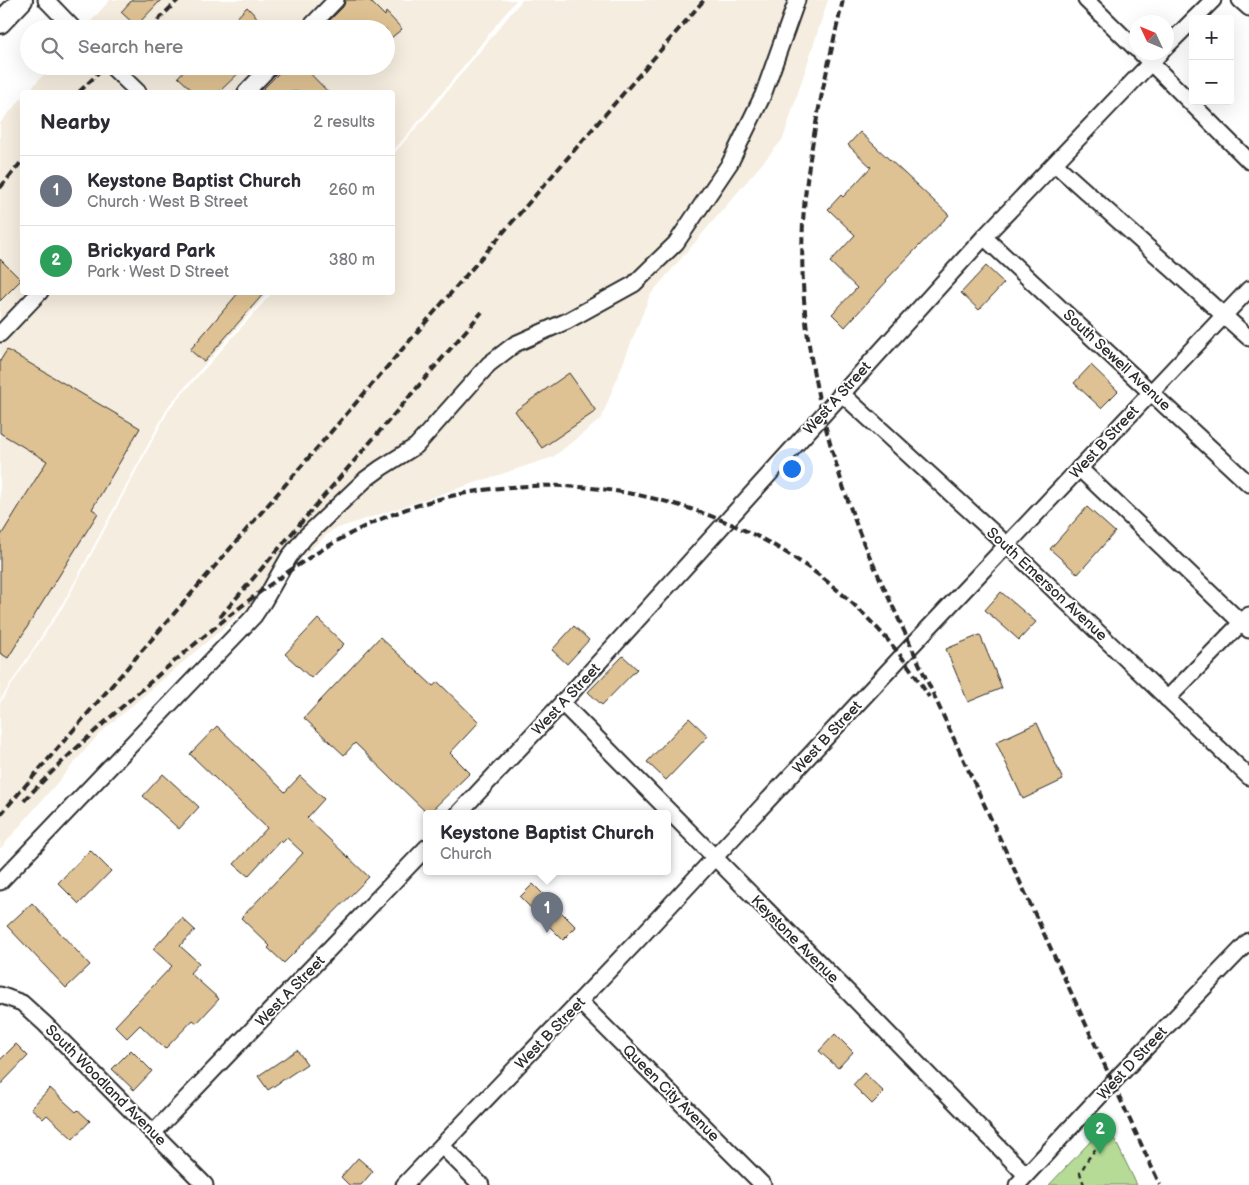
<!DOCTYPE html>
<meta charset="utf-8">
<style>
body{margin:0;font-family:"Balsamiq Sans",sans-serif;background:#f2f2f3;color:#2b2b33}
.controls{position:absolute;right:15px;top:15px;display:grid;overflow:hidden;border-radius:5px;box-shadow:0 5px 20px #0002}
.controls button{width:45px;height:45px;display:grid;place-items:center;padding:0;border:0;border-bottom:1px solid #e1e1e2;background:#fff;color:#2b2b33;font:25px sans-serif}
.compass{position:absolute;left:1129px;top:15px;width:45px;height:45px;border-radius:50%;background:#fff;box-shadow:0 5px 20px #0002;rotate:314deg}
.you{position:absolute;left:791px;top:468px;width:18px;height:18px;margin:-12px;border:4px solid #fff;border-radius:50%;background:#1a73e8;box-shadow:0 0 0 8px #1a73e833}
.badge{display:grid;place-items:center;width:32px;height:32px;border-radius:50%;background:#d1495b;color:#fff;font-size:16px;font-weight:700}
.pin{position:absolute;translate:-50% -41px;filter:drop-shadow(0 1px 2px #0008)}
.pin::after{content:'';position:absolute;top:26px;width:18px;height:15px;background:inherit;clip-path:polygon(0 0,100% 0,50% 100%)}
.popup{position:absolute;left:423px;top:810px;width:248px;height:65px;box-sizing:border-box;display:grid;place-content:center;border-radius:5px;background:#fff;filter:drop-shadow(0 1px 4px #0005);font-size:16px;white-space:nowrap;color:#7c7c81}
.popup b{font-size:19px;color:#2b2b33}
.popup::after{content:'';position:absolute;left:50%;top:100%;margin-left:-10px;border:10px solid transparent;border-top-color:#fff}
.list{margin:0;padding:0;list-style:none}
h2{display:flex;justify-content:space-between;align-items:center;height:65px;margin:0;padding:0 20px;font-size:21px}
h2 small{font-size:16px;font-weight:400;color:#7c7c81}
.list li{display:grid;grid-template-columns:32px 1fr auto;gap:15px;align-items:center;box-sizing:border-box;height:70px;padding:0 20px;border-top:1px solid #e1e1e2}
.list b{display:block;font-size:19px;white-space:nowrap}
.list p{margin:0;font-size:16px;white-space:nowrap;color:#7c7c81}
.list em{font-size:16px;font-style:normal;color:#7c7c81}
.icon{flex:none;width:28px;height:28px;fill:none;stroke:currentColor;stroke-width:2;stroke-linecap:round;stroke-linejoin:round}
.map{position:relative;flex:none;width:1249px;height:1185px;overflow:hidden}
.search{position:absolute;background:#fff;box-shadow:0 5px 20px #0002;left:20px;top:20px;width:375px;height:55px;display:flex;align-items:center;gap:12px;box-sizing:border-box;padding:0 18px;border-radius:28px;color:#7c7c81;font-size:19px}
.panel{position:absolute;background:#fff;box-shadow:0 5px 20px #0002;left:20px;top:90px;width:375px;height:205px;border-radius:5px}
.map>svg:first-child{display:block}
.built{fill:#f5eddf}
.green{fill:#b6db96;stroke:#708360}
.building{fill:#dfc293;stroke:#2b2b2b}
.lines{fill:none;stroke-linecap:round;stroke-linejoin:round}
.minor-casing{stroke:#2b2b2b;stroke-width:19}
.major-casing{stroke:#2b2b2b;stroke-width:24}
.path{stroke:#2b2b2b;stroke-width:2.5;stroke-dasharray:5 4;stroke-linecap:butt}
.minor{stroke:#fff;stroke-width:15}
.major{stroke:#fff;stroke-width:20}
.rail{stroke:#2b2b2b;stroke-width:4;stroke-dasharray:8 4;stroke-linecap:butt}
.labels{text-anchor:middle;stroke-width:4;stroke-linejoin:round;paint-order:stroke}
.street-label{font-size:15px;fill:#2b2b2b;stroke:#fff}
</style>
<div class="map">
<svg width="1249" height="1185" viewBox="0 0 1249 1185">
<rect width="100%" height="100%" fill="#fff"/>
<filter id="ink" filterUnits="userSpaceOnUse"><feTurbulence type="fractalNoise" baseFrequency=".02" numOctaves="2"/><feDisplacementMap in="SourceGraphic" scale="10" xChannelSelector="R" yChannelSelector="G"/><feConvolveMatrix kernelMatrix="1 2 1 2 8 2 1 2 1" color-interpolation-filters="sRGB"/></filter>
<g filter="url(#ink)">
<g class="built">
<polygon points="110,0 516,0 430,108 393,151 392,92 28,92 51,66 386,66 386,29 84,29"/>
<polygon points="522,0 828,0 783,139 650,295 601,419 553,457 332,530 251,604 99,734 0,849 0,703 66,602 170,408 272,293 392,292 393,155 430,112"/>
<polygon points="22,98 22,292 268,293 169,405 67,596 0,700 0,123"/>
</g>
<polygon class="green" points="1107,1124 1137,1185 1049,1185"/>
<g class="building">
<polygon points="132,0 161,0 136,26 121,12"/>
<polygon points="346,0 369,0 385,16 386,12 402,29 386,42 386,29 321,29 343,7"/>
<polygon points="247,7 268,29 226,29"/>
<polygon points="188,66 246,66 219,92 194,92 178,77"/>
<polygon points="286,66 303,66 328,92 260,92"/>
<polygon points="860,132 949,215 886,280 887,281 845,327 832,314 857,288 830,262 855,235 828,209 841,195 843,197 871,167 848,145"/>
<polygon points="0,259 21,280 0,301"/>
<polygon points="986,266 1004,283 979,310 961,293"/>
<polygon points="239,292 265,292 204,362 190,350"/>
<polygon points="7,350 140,428 92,509 98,513 8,658 0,653 0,537 47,461 0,433 0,361"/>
<polygon points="1091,365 1118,391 1101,408 1074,383"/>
<polygon points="569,373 596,411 542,448 515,411"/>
<polygon points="1087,507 1115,532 1078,574 1050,549"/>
<polygon points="1001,592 1036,622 1019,640 985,610"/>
<polygon points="318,619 344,644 311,678 285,654"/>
<polygon points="574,626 589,640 567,664 552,650"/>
<polygon points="980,635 1002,688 968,702 946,649"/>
<polygon points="380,637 433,686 438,682 479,722 450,753 470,773 428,814 355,743 344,755 304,718"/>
<polygon points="623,656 637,669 602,705 588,692"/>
<polygon points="689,718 708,736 666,780 647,762"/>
<polygon points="1037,723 1063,780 1023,799 996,742"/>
<polygon points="217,726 285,792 300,776 324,799 307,818 369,877 284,963 268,948 270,946 241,918 303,853 287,838 282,843 280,841 248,876 234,864 267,828 190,754"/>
<polygon points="163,774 199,807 179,829 143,796"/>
<polygon points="90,850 111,871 79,904 58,883"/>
<polygon points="533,884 576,927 563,940 520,897"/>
<polygon points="32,903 90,965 66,988 7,926"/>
<polygon points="182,918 195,930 180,946 199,963 190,973 219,999 197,1023 193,1020 165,1049 140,1025 127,1038 115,1026 172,966 153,949"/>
<polygon points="835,1034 853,1052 838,1068 819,1051"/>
<polygon points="16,1044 28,1056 0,1085 0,1060"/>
<polygon points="131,1050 152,1071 134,1090 112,1069"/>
<polygon points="297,1050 307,1064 268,1090 258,1076"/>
<polygon points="864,1073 884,1092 872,1104 853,1085"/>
<polygon points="50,1088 76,1112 78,1110 90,1121 73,1139 47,1115 43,1119 31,1108"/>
<polygon points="358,1158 373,1171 361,1185 349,1185 341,1177"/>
</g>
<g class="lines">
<g class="minor-casing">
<g id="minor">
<polyline points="46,0 74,29"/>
<polyline points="1086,0 1136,49"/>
<polyline points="1240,0 1249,8"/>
<polyline points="1194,19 1213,0"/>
<polyline points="308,29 336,0"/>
<polyline points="1166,47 1193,20"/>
<polyline points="1140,52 1249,161"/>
<polyline points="111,66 138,92"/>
<polyline points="246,92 271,66"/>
<polyline points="1055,164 1249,338"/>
<polyline points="984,237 1249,484"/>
<polyline points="0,334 40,292"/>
<polyline points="841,393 1007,545 1249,777"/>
<polyline points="1079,468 1249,630"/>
<polyline points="1167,699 1249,615"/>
<polyline points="562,703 841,985 1026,1175"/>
<polyline points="458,814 562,703 984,237 1161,52"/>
<polyline points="0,882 254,616 264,601 289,557 305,537 366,479 381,468 416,446 489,364 515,344 567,321 634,284 676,243 730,163 763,95 797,0"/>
<polyline points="0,995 22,1003 45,1024 205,1185"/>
<polyline points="580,1002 763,1185"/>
<polyline points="153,1133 427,847"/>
<polyline points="442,1146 481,1185"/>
<polyline points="404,1185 636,942 901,657 1249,289"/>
<polyline points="1017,1185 1113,1082 1249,941"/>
</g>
</g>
<g class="major-casing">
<polyline id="major" points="0,23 22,0"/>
</g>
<polyline class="path" points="1084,1185 1080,1173 1088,1159 1103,1139 1103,1123 1099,1118"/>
<use href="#minor" class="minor"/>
<use href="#major" class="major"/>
<g class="rail">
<path d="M 843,0 C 828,65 812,131 805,197 C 793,316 821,433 863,542 L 1160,1185"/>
<polyline points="149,29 178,0"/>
<polyline points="79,92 106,66"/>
<polyline points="0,188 22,161"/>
<polyline points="220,617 482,312"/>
<path d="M 24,801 C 67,754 115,713 163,671 C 230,614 309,547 391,515 C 494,473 614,478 716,518 C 803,551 880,616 929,697"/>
<polyline points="0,815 704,0"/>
</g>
</g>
</g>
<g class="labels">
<g class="street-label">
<text transform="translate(1117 360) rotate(43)" y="5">South Sewell Avenue</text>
<text transform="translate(837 398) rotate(-48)" y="5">West A Street</text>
<text transform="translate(1104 442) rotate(-47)" y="5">West B Street</text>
<text transform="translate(1047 584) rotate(43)" y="5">South Emerson Avenue</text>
<text transform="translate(566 699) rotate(-47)" y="5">West A Street</text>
<text transform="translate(827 737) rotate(-47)" y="5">West B Street</text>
<text transform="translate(795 939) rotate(45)" y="5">Keystone Avenue</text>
<text transform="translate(290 991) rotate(-46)" y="5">West A Street</text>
<text transform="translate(550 1033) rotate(-46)" y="5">West B Street</text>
<text transform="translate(1132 1063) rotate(-47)" y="5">West D Street</text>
<text transform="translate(106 1085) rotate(45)" y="5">South Woodland Avenue</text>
<text transform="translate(671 1093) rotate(45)" y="5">Queen City Avenue</text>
</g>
</g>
</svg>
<div class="controls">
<button>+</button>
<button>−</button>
</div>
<svg class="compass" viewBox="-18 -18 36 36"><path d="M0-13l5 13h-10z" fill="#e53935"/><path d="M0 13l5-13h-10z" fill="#7c7c81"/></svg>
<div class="you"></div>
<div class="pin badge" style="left:547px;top:933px;background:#6b7280">1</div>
<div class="popup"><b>Keystone Baptist Church</b>Church</div>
<div class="pin badge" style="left:1100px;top:1154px;background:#2e9e5b">2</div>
<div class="search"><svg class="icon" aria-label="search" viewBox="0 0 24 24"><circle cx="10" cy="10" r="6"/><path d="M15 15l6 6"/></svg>Search here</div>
<section class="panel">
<h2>Nearby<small>2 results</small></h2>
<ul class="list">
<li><span class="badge" style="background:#6b7280">1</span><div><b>Keystone Baptist Church</b><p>Church · West B Street</p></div><em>260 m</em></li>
<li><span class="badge" style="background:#2e9e5b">2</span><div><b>Brickyard Park</b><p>Park · West D Street</p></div><em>380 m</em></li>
</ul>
</section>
</div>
